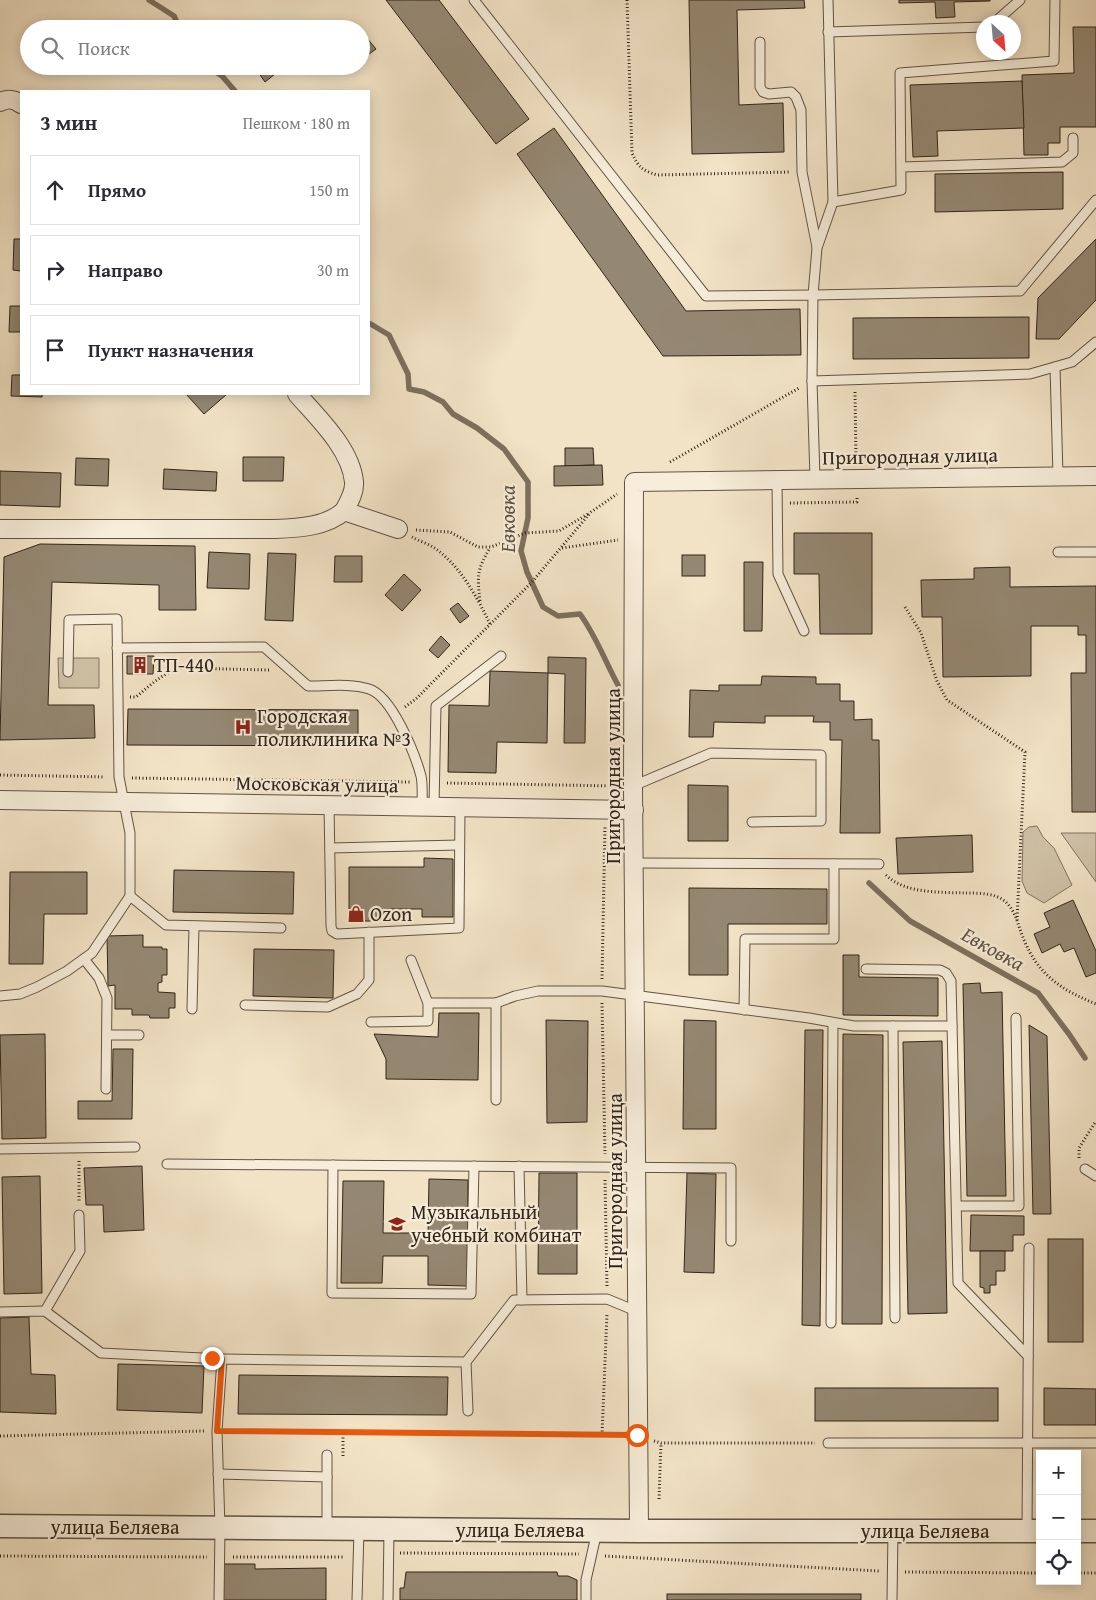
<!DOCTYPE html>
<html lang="ru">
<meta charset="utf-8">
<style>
body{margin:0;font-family:"Gentium Book Plus",serif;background:#f2f2f3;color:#2b2b33}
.controls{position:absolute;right:15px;bottom:15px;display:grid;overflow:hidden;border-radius:0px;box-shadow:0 2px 12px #0003}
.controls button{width:45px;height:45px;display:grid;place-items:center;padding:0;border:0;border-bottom:1px solid #e1e1e2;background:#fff;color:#2b2b33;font:25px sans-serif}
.compass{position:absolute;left:976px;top:15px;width:45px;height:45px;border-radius:50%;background:#fff;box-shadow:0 2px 12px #0003;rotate:154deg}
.stop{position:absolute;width:15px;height:15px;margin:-11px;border:4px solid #ea580c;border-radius:50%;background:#fff}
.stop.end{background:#ea580c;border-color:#fff;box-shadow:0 1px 5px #0008}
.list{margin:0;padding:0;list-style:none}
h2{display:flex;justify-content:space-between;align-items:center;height:65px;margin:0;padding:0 20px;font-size:21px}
h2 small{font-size:16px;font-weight:400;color:#7c7c81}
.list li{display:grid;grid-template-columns:32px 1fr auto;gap:15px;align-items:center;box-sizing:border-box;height:70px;margin:0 10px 10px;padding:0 10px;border:1px solid #e1e1e2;border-radius:0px}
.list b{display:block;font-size:19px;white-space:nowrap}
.list em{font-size:16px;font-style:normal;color:#7c7c81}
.icon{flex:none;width:28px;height:28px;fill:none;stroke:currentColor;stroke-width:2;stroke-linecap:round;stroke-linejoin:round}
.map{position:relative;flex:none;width:1096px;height:1600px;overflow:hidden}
.search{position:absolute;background:#fff;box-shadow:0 2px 12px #0003;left:20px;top:20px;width:350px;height:55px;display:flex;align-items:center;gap:12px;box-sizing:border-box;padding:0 18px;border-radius:28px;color:#7c7c81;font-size:19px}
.panel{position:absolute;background:#fff;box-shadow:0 2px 12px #0003;left:20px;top:90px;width:350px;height:305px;border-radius:0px}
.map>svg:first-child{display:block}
.green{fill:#d1c3a9;stroke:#817461}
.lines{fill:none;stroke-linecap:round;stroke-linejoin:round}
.stream{stroke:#7d705d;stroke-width:5.5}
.building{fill:#958873;stroke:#312519}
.service-casing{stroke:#615444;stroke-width:11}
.minor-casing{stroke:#615444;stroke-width:20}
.tertiary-casing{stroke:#615444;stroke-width:25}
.path{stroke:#312519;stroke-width:3;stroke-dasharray:1 2.5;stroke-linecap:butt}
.service{stroke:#f7edda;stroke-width:9}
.minor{stroke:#f7edda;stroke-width:18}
.tertiary{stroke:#f7edda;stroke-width:22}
.route{stroke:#ea580c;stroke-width:6}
.labels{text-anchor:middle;stroke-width:4.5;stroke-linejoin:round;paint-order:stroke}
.street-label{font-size:20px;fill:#312519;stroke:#f7edda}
.poi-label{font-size:20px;fill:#312519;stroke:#f7edda;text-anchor:start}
.water-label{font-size:21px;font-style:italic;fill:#5d5141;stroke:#f7edda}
</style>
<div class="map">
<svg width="1096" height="1600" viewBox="0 0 1096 1600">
<rect width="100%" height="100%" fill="#f2e3c6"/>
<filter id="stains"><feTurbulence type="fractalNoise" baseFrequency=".004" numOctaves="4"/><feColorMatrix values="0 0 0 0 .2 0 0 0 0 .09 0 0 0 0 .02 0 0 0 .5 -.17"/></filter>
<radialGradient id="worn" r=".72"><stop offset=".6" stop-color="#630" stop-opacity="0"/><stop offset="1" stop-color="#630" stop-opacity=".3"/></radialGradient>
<g class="green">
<polygon points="58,658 99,658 99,688 59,688"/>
<polygon points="1037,826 1043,837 1054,848 1072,885 1044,903 1027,893 1022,881 1023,832 1029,827"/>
<polygon points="1061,833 1096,833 1096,882"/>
</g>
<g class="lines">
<g class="stream">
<polyline points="149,0 174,16 180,29"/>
<polyline points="207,66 222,76 235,91"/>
<path d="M 369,323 L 389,335 L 408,374 L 409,389 L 424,392 L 443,402 L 453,414 L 477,428 L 504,449 L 528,482 L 528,518 L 521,551 L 527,572 L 543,607 L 558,616 L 580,614 C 596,636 605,661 618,685"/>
<polyline points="869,883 910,921 1038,993 1069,1034 1085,1058"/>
</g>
</g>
<g class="building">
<polygon points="386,0 439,0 529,119 496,144"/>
<polygon points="689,0 804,0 805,8 737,10 739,105 783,103 784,152 692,154"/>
<polygon points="899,0 990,0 990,1 954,2 955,17 936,18 935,2 899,3"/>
<polygon points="1073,27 1096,27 1096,127 1060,127 1060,143 1048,143 1048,155 1024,155 1022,75 1074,73"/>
<polygon points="361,31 376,49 361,60"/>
<polygon points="254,66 285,66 265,82"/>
<polygon points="1022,81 1024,128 937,131 938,156 913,157 910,85"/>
<polygon points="554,128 686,311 800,309 801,355 663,356 517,154"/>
<polygon points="1063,172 1063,209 935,212 935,174"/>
<polygon points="14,239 21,239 21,271 13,270"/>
<polygon points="1096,239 1096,300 1059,339 1036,339 1038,298"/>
<polygon points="10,306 21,306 21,332 9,332"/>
<polygon points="1029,317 1029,358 853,359 853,318"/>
<polygon points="12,375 21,375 21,394 42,394 42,397 11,396"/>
<polygon points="186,394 227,394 204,414"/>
<polygon points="565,448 593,448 594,465 565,466"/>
<polygon points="243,457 284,457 283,481 243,481"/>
<polygon points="76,458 109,459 108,486 75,485"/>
<polygon points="602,465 603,485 554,486 554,466"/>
<polygon points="164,469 217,472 216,491 163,489"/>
<polygon points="0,471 61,473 60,507 0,505"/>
<polygon points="794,533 872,533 872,634 820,634 819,574 794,574"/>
<polygon points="40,544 195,546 196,610 159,610 159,585 52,582 48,705 94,705 95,738 0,740 4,557"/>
<polygon points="209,552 250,554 249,589 207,588"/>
<polygon points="268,553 296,554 293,621 265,620"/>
<rect x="682" y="555" width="23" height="21"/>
<polygon points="335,556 362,556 362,582 334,582"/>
<polygon points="744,562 763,562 762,631 744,631"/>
<polygon points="1010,567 1010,587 1096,586 1096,812 1072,812 1071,673 1086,673 1086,635 1078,635 1078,626 1031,626 1031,676 943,677 942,617 922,617 921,580 974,579 974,568"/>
<polygon points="404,574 421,590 402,611 385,595"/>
<polygon points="458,603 469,616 460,623 450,609"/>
<polygon points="441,636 450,645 438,658 429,650"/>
<polygon points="127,656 154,656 153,674 127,674"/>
<polygon points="548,657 586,658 585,743 564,743 565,674 548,673"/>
<polygon points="490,671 548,673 547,743 497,742 496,773 448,772 449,705 489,706"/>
<polygon points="762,676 816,677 816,684 840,684 840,701 854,701 854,720 872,719 872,740 879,740 880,833 840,833 842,740 830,740 830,722 813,722 814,716 765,716 765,723 714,722 713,737 689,737 690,690 719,691 719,685 761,685"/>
<polygon points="128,709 358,710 358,746 127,745"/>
<polygon points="688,785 728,786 728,841 688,841"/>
<polygon points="972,835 973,872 898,874 896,838"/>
<polygon points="424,858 453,859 453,917 422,917 422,909 380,909 380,921 349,921 349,867 424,867"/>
<polygon points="174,870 294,872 293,914 173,912"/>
<polygon points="10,872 87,872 87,914 44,914 43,964 9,964"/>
<polygon points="689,888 827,889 827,924 728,924 728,975 689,975"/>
<polygon points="1073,900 1096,951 1096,973 1086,977 1074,948 1064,952 1060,944 1042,953 1034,934 1050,927 1044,913"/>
<polygon points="143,935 143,947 162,947 162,949 167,949 167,975 162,975 162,982 158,983 158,992 175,993 175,1008 169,1008 169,1018 150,1018 149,1015 132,1015 132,1009 115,1009 115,985 108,986 107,936"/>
<polygon points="254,949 334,950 333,998 253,996"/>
<polygon points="843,955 859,955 859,977 938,978 938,1016 843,1015"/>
<polygon points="980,983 981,993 1002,992 1006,1196 967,1196 963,984"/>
<polygon points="439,1013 479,1013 478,1080 386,1079 386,1059 374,1034 438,1037"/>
<polygon points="546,1020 588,1021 587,1122 547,1123"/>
<polygon points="684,1020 716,1021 716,1129 683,1129"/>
<polygon points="1029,1025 1047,1036 1051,1214 1033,1214"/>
<polygon points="805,1030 823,1030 820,1326 802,1325"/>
<polygon points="45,1034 46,1138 2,1139 0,1035"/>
<polygon points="843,1034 883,1035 882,1324 842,1324"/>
<polygon points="942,1041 947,1313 908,1314 903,1042"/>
<polygon points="113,1049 133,1049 132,1119 78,1119 78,1101 112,1101"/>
<polygon points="142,1166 144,1230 104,1232 103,1205 86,1205 84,1168"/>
<polygon points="539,1173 577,1173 577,1274 538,1274"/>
<polygon points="687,1173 716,1174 714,1273 684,1272"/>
<polygon points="40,1176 42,1293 4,1294 2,1177"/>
<polygon points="429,1179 468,1180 467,1286 428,1285 428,1256 383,1256 382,1283 341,1283 343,1181 384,1181 383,1233 428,1233"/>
<polygon points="971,1215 1024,1216 1024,1235 1013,1235 1013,1251 970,1251"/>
<rect x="1048" y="1239" width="35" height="103"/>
<polygon points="980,1251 1005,1251 1005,1271 996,1271 996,1285 990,1285 990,1293 984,1293 984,1288 980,1287"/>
<polygon points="29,1317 31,1374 55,1375 56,1414 0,1412 0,1318"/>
<polygon points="118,1364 204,1366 202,1413 117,1410"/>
<polygon points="239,1375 448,1377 447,1415 238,1414"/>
<rect x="815" y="1388" width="183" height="33"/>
<polygon points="1044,1388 1096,1389 1096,1425 1044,1425"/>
<polygon points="222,1564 255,1564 255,1569 326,1568 326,1600 222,1600"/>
<polygon points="406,1572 557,1572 558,1576 568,1576 577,1580 577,1600 400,1600 400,1588 404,1588"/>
<rect x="667" y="1594" width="194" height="6"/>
</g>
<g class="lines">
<g class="service-casing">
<g id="service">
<polyline points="474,0 706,296 813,295 812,381 815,479"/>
<polyline points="828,0 833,202"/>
<polyline points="1055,0 1054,61 900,73 901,190 833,202 817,248 813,295 1020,291 1096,200"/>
<polyline points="995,22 1020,0"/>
<polyline points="828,32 984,27"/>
<polyline points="760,42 760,87 763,92 769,94 791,92 796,97 801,110 802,172 817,247"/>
<polyline points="902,167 1062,162 1073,153 1073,138"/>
<polyline points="1055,367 1058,476"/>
<polyline points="812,381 1030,374 1072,362 1096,342"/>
<polyline points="777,480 778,574 804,631"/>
<polyline points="1058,552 1096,552"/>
<path d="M 117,648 L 264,647 L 308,686 C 327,686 351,683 369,689 C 392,696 415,754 421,776 C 423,786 422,797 422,807"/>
<polyline points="633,786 711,753 821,755 821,821 752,822"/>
<polyline points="329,805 331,926 332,931 337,934 459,928 460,807"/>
<polyline points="434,807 436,706 501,656"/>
<polyline points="330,848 459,845"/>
<polyline points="634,863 879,864"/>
<polyline points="130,896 166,925 281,928"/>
<polyline points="84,959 99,978 107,998 106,1089"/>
<polyline points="411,960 428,1003"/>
<polyline points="866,969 940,970 946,973 951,981 958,1283 1028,1356"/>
<polyline points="0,996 20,994 37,987 67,971 92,953 130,896 130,833 119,777 117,619 69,620 68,672"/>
<polyline points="245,1005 328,1007 357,994 369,980 369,932"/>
<polyline points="192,1009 194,926"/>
<polyline points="744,1010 745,939 834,939 834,864"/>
<polyline points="371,1022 428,1021 428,1003 496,1003"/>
<polyline points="893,1026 895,1318"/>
<polyline points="107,1035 139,1035"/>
<polyline points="496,1100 496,1003 515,996 538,991 602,991 809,1018 854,1026 952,1026"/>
<polyline points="0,1149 135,1147"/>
<polyline points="167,1164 731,1168 731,1241"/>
<polyline points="333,1165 332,1293 471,1294 474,1166"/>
<polyline points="519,1166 522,1300"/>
<polyline points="1085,1169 1096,1176"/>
<polyline points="957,1206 1019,1206 1016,1018"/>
<polyline points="45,1311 80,1251 79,1215"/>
<polyline points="0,1312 45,1311 101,1353 222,1359"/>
<polyline points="831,1323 833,1023"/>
<polyline points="466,1362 468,1411"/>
<polyline points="828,1443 1096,1443"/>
<polyline points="218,1474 327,1477"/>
<polyline points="327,1529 327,1455"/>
<polyline points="1027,1530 1029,1248"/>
<polyline points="219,1600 220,1528 217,1431 222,1359 466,1362 514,1300 607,1299 636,1311"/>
<polyline points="357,1600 359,1530"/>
<polyline points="388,1600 389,1530"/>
<polyline points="586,1600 586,1580 597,1531"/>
<polyline points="892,1600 893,1531"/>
</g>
</g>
<g class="minor-casing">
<g id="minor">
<path d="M 0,102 C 8,98 14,99 21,104"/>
<path d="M 297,394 C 318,418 351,449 354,482 C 355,492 349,502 344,511"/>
<path d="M 0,529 L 274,529 C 298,528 326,527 344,511 L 398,529"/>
<polyline points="0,800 634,810"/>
<polyline points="639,1531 633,786 634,482 1096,476"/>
</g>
</g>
<g class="tertiary-casing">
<g id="tertiary">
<polyline points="0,1526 639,1531 1040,1531"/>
<polyline points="1077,1531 1096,1531"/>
</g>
</g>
<g class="path">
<path d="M 627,0 L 632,153 C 639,168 642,170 657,175 L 790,172"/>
<polyline points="855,392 856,461"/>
<polyline points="670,462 799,388"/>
<polyline points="790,503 857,502 857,497"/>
<polyline points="416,530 450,532 478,547 491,547 525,533 559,531 588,514"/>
<path d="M 412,537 C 419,541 429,544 436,549 C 461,567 477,597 490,624"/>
<polyline points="562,548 618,540"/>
<path d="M 480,601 C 477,577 477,569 490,548"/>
<polyline points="905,607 921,633 937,681 947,700 1025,752 1017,920"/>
<path d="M 130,697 L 136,697 C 151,685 163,672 182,668 L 270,670"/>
<polyline points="405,707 417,698 532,582 591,512 617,494"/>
<polyline points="0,775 105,777"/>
<polyline points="132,778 410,782"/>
<polyline points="447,783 615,786"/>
<path d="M 886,875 C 905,894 940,892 966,893 C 977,893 990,893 1000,898 C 1016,907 1017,924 1024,940 C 1039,976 1062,990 1096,1004"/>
<polyline points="602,979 605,825"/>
<polyline points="602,1003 605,1154"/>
<polyline points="1079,1158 1079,1148 1096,1121"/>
<polyline points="79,1161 79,1202"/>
<polyline points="605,1180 607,1287"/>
<polyline points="230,1431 622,1435"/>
<polyline points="602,1435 607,1313"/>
<polyline points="0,1436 204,1431"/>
<polyline points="654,1441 661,1443 815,1443"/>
<polyline points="343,1456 343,1432"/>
<polyline points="659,1499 661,1443"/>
<polyline points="400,1553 579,1554"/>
<polyline points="0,1556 207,1557"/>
<polyline points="605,1556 879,1571"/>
<polyline points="233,1557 344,1557"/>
<polyline points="905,1572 1040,1573"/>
<polyline points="1077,1573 1096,1573"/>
</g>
<use href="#service" class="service"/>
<use href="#minor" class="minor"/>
<use href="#tertiary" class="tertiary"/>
</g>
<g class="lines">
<polyline class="route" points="212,1358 222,1359 217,1431 637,1435"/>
</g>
<defs>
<g id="building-bare" transform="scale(1.35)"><path d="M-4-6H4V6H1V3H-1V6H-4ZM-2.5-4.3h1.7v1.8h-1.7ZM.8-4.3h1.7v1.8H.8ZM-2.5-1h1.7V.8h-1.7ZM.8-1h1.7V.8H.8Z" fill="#8f2418" stroke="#f7edda" stroke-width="2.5" paint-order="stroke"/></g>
<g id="hospital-bare" transform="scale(1.35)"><path d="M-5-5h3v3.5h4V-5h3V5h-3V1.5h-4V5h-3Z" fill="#8f2418" stroke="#f7edda" stroke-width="2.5" paint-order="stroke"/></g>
<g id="shop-bare" transform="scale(1.35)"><path d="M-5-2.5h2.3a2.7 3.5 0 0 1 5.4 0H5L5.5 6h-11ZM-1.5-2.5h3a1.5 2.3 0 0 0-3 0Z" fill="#8f2418" stroke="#f7edda" stroke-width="2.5" paint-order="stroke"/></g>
<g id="school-bare" transform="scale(1.35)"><path d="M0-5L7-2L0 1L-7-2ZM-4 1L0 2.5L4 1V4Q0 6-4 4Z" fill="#8f2418" stroke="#f7edda" stroke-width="2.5" paint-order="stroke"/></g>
</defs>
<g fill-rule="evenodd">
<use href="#building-bare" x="140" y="665"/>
<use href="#hospital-bare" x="243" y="727"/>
<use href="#shop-bare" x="356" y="914"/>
<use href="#school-bare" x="397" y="1224"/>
</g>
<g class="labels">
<g class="street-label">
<text transform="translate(910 456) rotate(-1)" y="7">Пригородная улица</text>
<text transform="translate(613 776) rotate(-90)" y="7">Пригородная улица</text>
<text transform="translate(317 784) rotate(1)" y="7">Московская улица</text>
<text transform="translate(615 1181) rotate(-90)" y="7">Пригородная улица</text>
<text x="115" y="1534">улица Беляева</text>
<text x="520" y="1537">улица Беляева</text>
<text x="925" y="1538">улица Беляева</text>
</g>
<g class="poi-label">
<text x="154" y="672">ТП-440</text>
<text x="257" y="723">Городская<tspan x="257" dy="23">поликлиника №3</tspan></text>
<text x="370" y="921">Ozon</text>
<text x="411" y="1219">Музыкальный<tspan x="411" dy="23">учебный комбинат</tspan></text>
</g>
<g class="water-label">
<text transform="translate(508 519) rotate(-90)" y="7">Евковка</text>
<text transform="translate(993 949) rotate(29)" y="7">Евковка</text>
</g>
</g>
<rect width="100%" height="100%" filter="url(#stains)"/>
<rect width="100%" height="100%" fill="url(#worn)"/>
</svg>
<div class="controls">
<button>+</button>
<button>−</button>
<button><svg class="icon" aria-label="locate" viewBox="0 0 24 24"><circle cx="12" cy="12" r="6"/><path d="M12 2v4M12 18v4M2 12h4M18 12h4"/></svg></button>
</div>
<svg class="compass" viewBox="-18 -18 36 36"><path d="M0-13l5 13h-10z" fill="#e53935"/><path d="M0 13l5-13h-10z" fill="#7c7c81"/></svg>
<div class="stop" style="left:637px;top:1435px"></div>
<div class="stop end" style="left:212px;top:1358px"></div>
<div class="search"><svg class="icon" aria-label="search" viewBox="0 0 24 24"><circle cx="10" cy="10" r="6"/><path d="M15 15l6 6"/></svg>Поиск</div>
<section class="panel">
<h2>3 мин<small>Пешком · 180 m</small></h2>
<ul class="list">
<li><svg class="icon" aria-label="ahead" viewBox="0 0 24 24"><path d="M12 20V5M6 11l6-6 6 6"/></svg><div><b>Прямо</b></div><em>150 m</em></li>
<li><svg class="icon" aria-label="right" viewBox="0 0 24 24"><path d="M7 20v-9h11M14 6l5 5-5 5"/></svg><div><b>Направо</b></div><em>30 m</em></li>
<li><svg class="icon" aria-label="arrive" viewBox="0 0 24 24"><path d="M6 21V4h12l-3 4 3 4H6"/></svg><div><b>Пункт назначения</b></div></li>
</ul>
</section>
</div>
